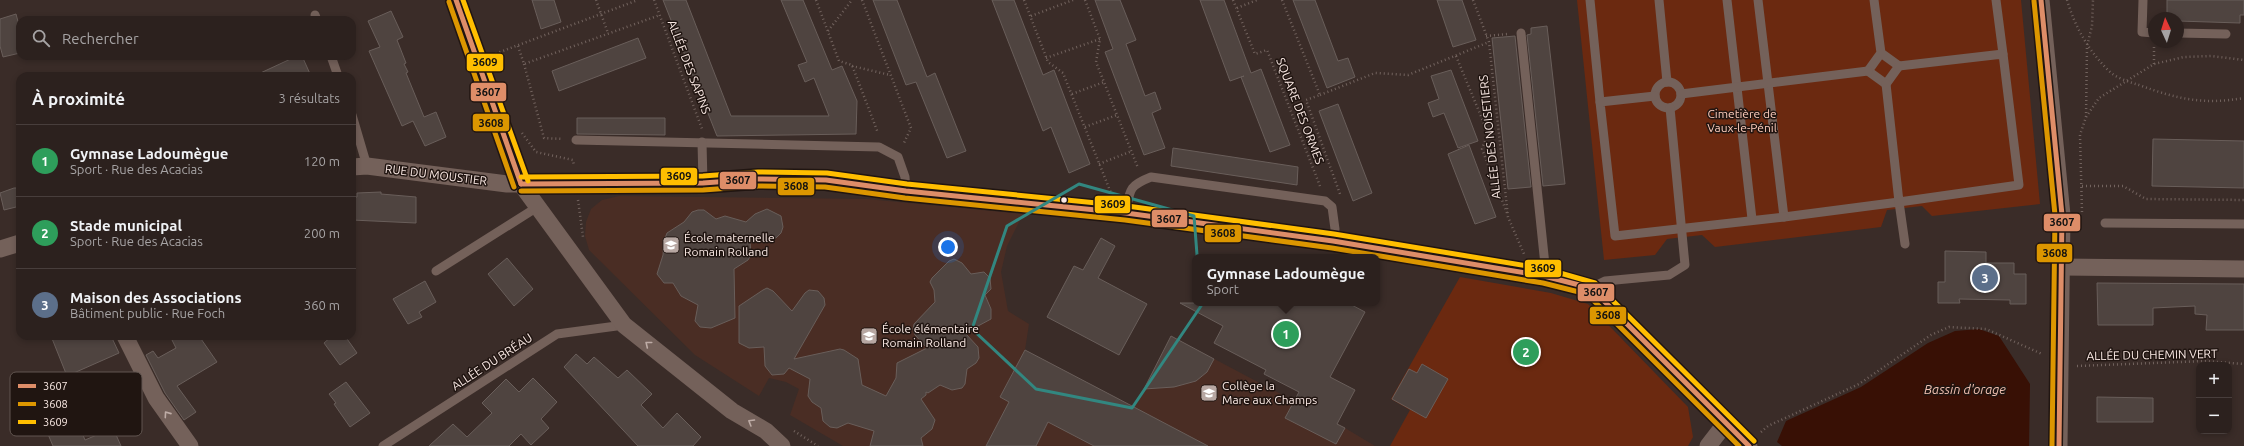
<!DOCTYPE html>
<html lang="fr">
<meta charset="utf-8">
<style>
body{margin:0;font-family:Ubuntu,sans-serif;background:#342927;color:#f1f3f6}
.controls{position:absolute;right:12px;bottom:12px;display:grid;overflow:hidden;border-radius:8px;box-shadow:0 2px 6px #0003}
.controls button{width:36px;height:36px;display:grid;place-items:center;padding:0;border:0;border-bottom:1px solid #483e3c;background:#2c211e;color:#f1f3f6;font:20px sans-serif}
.compass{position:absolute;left:2148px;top:12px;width:36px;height:36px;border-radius:50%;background:#2c211e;box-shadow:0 2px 6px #0003;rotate:356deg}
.you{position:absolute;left:948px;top:247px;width:14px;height:14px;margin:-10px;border:3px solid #fff;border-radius:50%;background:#1a73e8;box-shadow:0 0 0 6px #1a73e833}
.badge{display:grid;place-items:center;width:26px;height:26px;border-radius:50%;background:#ea580c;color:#fff;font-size:13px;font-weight:700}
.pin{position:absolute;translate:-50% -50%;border:2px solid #fff;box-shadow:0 1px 4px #0006}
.popup{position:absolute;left:1192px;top:254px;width:188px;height:52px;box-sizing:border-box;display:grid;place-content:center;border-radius:8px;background:#2c211e;filter:drop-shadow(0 1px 3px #0005);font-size:13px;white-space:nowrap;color:#a6a3a4}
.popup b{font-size:15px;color:#f1f3f6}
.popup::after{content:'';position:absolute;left:50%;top:100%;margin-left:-8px;border:8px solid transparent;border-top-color:#2c211e}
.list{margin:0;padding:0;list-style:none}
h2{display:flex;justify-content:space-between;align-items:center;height:52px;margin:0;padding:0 16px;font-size:17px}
h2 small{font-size:13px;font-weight:400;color:#a6a3a4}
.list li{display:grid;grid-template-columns:26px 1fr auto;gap:12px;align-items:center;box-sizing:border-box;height:72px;padding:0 16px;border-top:1px solid #483e3c}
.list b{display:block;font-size:15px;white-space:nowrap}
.list p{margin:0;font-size:13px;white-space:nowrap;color:#a6a3a4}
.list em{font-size:13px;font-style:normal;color:#a6a3a4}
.icon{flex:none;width:22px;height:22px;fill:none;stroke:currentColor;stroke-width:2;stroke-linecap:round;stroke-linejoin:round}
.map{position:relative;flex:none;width:2244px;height:446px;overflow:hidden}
.search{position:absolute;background:#2c211e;box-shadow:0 2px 6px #0003;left:16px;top:16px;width:340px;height:44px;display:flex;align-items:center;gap:10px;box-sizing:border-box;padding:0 14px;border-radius:12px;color:#a6a3a4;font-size:15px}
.panel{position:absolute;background:#2c211e;box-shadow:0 2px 6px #0003;left:16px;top:72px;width:340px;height:268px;border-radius:12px}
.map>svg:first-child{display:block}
.built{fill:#4a2d24}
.green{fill:#6b2910}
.water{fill:#381005}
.building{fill:#4f4440;stroke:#695e5a}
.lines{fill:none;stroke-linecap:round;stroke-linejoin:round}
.path{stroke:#72635e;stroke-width:2.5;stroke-dasharray:1 3;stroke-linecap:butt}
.lane{stroke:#74615a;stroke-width:9}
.street{stroke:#74615a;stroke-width:17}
.bus-1-casing{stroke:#201511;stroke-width:8}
.bus-2-casing{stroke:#201511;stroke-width:8}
.bus-3-casing{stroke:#201511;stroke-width:8}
.bus-1{stroke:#de8d68;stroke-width:5}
.bus-2{stroke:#dc9600;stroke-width:5}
.bus-3{stroke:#ffbe00;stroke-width:5}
.oneway{stroke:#beaca6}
.marked{fill:none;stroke:#328780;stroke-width:3;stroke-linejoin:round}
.bus-dot{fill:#fae9e4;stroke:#201511;stroke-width:1.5}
.labels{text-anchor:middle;stroke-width:3;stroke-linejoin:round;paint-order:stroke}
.street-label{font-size:12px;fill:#fae9e4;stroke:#201511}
.park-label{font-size:12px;fill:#fdccbc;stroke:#201511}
.poi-label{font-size:12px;fill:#fae9e4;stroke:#201511;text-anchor:start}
.water-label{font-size:13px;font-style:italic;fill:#f1c0b0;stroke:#201511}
.key{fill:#201511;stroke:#615550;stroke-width:1}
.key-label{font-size:11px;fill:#fae9e4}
.line-badge{stroke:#201511;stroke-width:1.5}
.pale-badge-label{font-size:11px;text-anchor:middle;font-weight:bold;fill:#111}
</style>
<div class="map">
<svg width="2244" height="446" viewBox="0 0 2244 446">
<rect width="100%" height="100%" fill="#3a2c28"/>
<polygon class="built" points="619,196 867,199 1023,214 1007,246 1001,272 1008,311 1029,324 1025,350 1132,406 1146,385 1171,336 1345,428 1375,446 843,446 790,415 799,389 786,382 769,378 759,396 695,355 589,250 585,236 586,222 591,209 602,200"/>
<g class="green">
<polygon points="1577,0 2021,0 2040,204 1932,216 1922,206 1887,210 1881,227 1715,247 1702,235 1667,239 1655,255 1604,260"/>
<polygon points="1460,277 1551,293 1588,304 1688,407 1693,437 1688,446 1390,446 1410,410 1391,399"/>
</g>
<polygon class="water" points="1979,329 1999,336 2030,384 2029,446 1782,446 1777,442 1786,421 1861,387 1928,343 1955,331"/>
<g class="building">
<polygon points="532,0 554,0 561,22 541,29"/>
<polygon points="663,0 686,0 731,116 829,116 814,78 805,82 798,65 807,62 781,0 803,0 832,70 842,66 857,101 856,134 717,136"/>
<polygon points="873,0 897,0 927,77 935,73 966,151 947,158 916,82 906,85"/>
<polygon points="992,0 1014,0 1043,75 1054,70 1090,164 1069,173 1051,127 1043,131"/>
<polygon points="1095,0 1120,0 1136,40 1126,44 1145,96 1155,92 1161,109 1152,113 1165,148 1144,155 1105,52 1113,49"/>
<polygon points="1200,0 1224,0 1251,73 1261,69 1290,145 1270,152 1241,77 1244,76 1230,81"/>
<polygon points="1293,0 1315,0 1338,61 1348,58 1355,77 1327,88"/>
<polygon points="1437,0 1462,0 1476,40 1453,47"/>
<polygon points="2167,0 2244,0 2244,15 2240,15 2240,23 2178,21 2178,18 2167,18"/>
<polygon points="391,11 403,37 397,40 406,63 404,64 408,72 406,73 424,117 436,112 446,137 425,146 413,121 402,126 369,51 380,47 368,21"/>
<polygon points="16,14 20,29 20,53 3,57 0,46 0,19"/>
<polygon points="1547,26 1565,184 1543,186 1527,35 1531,34 1531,28"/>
<polygon points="1515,36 1531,187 1508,189 1492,38"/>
<polygon points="638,38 646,58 559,91 552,71"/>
<polygon points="297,56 302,56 311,76 254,76"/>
<polygon points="1451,70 1478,141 1458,148 1444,113 1433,117 1428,103 1439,99 1431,76"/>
<polygon points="1338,104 1372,193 1353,201 1319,111"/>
<polygon points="577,118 665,118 665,135 577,134"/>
<polygon points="2153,139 2244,141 2244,188 2152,186"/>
<polygon points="1469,145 1496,217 1475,224 1448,154"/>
<polygon points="1173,148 1298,167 1297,185 1171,166"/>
<polygon points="14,188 20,188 20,206 4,210 0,193"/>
<polygon points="381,192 381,194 416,197 416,223 352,220 352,197 357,197 357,193"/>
<polygon points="767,209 781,216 783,227 781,233 776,238 750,242 751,255 748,260 734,269 735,318 711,328 700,327 695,321 698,305 681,296 673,283 664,283 657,274 663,255 664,241 667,233 684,222 692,212 698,210 704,210 716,219 725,216 746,222 755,214"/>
<polygon points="1101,238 1115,246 1098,278 1147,304 1119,355 1047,317 1074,266 1083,270"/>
<polygon points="1945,251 1986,252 1986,263 2014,263 2014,274 2026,274 2026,304 2010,304 2010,300 1959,299 1960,303 1938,303 1938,282 1945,282"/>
<polygon points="507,258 533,289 514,306 488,274"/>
<polygon points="954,259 962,263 971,274 984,272 990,278 991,289 985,295 991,309 991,319 965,333 978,347 979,358 976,363 967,369 965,384 962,388 952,390 940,385 928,393 926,392 926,395 921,399 935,420 932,429 921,438 923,446 870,446 874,431 848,423 837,428 830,427 823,421 821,408 812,402 808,396 810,379 789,368 784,374 772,375 765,366 764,347 749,348 739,343 739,306 763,290 767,288 773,291 792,311 805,293 809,290 818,291 824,298 825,305 794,359 840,349 844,350 858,359 862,385 886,396 896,378 897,363 927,348 915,335 913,329 914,324 935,302 934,290 930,282 932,278 949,261"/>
<polygon points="425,281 436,302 419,312 422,317 408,324 393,299"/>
<polygon points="2097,283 2244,284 2244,330 2206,330 2207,315 2195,314 2195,306 2153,308 2153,325 2098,325"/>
<polygon points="1180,303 1348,303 1365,312 1330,377 1355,390 1337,424 1345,428 1336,444 1285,418 1299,392 1264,374 1266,370 1214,343 1223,326"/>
<polygon points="51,336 111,336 119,353 67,376"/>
<polygon points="170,336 199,336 217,362 177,386 196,412 184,420 165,393 146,355 153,351 158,358 176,348"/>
<polygon points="332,336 345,336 357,353 340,365 324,343"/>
<polygon points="1171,336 1214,359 1207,372 1196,381 1174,387 1144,389"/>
<polygon points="1025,350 1132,406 1208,446 1094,446 1048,422 1036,446 986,446 1009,402 1000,397"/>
<polygon points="576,354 587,364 594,357 618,378 627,370 652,394 641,405 663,428 677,413 701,437 693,446 638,446 564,367"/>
<polygon points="1422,364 1448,379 1426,418 1392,399 1409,369 1417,373"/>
<polygon points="533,378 557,402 541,419 549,428 531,445 521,434 509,446 429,446 453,424 467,437 492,413 482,403 506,379 519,392"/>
<polygon points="346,382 370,413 350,427 334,404 336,403 329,394"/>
<polygon points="56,390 65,410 72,408 85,440 113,428 121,446 53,446 33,399"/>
<polygon points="2097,397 2153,398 2153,422 2097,422"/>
</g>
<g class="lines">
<g class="path">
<polyline points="596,0 608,33"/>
<polyline points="654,0 702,129"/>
<polyline points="816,0 839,61 852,65 878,133"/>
<polyline points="862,0 911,128 903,145"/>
<polyline points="1024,0 1048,62 1063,73 1111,193"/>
<polyline points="1085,0 1100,39 1096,62 1138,168"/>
<polyline points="1233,0 1255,54 1267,50 1320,186"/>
<polyline points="1282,0 1320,95 1306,100 1340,194"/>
<polyline points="1473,0 1489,42 1508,217 1524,254"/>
<path d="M 2067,0 C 2075,27 2088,50 2109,71 C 2116,78 2129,82 2139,85 C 2177,99 2203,105 2244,98"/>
<polyline points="1237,8 1257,0"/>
<polyline points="1031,16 1073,0"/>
<polyline points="828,31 852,0"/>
<polyline points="1486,36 1508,34"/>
<polyline points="518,46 524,64 660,15"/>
<polyline points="492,55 638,0"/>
<polyline points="1456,56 1488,133 1482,149 1507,213"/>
<polyline points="1046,58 1100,39"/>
<polyline points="524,64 544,138 563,139"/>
<polyline points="2154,64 2154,46"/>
<polyline points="852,66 890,75"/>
<polyline points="1072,94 1104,82"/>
<polyline points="1320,95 1375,73 1408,75 1489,42"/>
<polyline points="2086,117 2087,46 2092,26 2093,0"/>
<polyline points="1085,127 1117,115"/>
<polyline points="522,133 536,152 573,160 574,166"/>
<polyline points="1099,164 1132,151"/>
<polyline points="2082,186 2123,186 2146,199 2244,200"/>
<polyline points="578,200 583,237"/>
<polyline points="2082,212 2080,135 2086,117 2099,98 2154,64 2184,57 2211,56 2244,60"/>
<polyline points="2077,366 2205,361 2244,364"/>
<polyline points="794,431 818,446"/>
<polyline points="1761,432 1768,426 1859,384 1931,335 1949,327 1986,329 2042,354"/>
</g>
<g class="lane">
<polyline points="1590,0 1600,102"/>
<polyline points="1659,0 1667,82"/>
<polyline points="1727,0 1752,219"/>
<polyline points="1758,0 1784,217 1899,202 1905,244"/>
<polyline points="1874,0 1881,53 1868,71 1886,84 1899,66 1881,53"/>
<polyline points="1996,0 2003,54"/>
<polyline points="2143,0 2142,32 2154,33"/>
<polyline points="315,15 317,20"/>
<polyline points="1521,33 1545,265 1544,276"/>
<polyline points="2178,33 2226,34"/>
<polyline points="331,56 338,76"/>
<circle cx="1668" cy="95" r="13"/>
<polyline points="1886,84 1899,202 2019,185 2003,54 1899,66"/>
<polyline points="1681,94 1868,71"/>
<polyline points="1655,96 1600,102 1615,236 1784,217"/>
<polyline points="352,115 367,166"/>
<polyline points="576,140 879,147 898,157 905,177 906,191"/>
<polyline points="702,142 703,183"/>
<path d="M 1126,213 C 1130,190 1128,186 1151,177 L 1325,201 L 1332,207 L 1335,229 L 1333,241"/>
<polyline points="2105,223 2244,224"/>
<polyline points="436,271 539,206"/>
<polyline points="1591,288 1605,281 1669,275 1685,265 1670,108"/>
<polyline points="383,446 557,334 624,325"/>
</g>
<g class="street">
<polyline points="456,0 501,132 521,184 624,325 732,411 766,431 782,446"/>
<polyline points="2041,0 2062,215 2059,446"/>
<polyline points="352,167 367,166 507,184 703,183 758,179 826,180 906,191 1126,213 1333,241 1544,276 1591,288 1695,391 1725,424 1749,446"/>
<polyline points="0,249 20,243"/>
<polyline points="2062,267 2244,269"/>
<polyline points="125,336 156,398 190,446"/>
<polyline points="1708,446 1725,424"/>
</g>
<g class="bus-1-casing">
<g id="bus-1">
<polyline points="456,0 521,184"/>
<polyline points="2041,0 2062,215 2059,446"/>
<polyline points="521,184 703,183 758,179 826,180 906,191 1126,213 1333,241 1544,276 1591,288 1749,446"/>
</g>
</g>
<g class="bus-2-casing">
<g id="bus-2">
<polyline points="2034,1 2055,215 2052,446"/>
<polyline points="449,2 514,187"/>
<polyline points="521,191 703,190 758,186 825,187 905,198 1125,220 1332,248 1543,283 1587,294 1739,446"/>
</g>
</g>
<g class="bus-3-casing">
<g id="bus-3">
<polyline points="463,0 528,181"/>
<polyline points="521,177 703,176 758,172 827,173 907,184 1127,206 1334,234 1546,269 1595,283 1754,441"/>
</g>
</g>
<use href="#bus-1" class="bus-1"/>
<use href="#bus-2" class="bus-2"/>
<use href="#bus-3" class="bus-3"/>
</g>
<defs><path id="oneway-chevron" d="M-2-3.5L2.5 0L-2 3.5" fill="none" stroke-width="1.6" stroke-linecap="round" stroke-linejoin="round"/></defs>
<g class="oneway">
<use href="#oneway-chevron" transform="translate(648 344) rotate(-141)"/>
<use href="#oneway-chevron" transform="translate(167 414) rotate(-125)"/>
<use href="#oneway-chevron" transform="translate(751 422) rotate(-149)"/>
</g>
<path class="marked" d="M 1079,184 L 1194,216 L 1201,306 L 1132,408 L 1036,389 L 972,329 L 1007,226 Z"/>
<defs>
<g id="school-square" transform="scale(0.9)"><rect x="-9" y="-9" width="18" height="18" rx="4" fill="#b7a7a2" stroke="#201511"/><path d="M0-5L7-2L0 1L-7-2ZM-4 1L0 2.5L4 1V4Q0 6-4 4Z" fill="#fff"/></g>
</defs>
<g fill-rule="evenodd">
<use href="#school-square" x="671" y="245"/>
<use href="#school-square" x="869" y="336"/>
<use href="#school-square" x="1209" y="393"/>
</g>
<circle class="bus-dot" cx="1064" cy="200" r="3.5"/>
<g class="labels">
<g class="street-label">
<text transform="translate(689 67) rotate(69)" y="4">ALLÉE DES SAPINS</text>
<text transform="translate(1300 111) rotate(69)" y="4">SQUARE DES ORMES</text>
<text transform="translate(1490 137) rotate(-96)" y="4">ALLÉE DES NOISETIERS</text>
<text transform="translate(436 175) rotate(7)" y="4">RUE DU MOUSTIER</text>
<text transform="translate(2152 355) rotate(-1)" y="4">ALLÉE DU CHEMIN VERT</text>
<text transform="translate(492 362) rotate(-33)" y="4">ALLÉE DU BRÉAU</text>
</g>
<g class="park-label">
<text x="1742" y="118">Cimetière de<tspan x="1742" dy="14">Vaux-le-Pénil</tspan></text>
</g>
<g class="poi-label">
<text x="684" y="242">École maternelle<tspan x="684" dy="14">Romain Rolland</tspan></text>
<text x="882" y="333">École élémentaire<tspan x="882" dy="14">Romain Rolland</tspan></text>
<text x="1222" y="390">Collège la<tspan x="1222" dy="14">Mare aux Champs</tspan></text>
</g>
<g class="water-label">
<text x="1965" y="394">Bassin d'orage</text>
</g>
</g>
<rect x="10" y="372" width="132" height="64" rx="6" class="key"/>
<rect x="18" y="384" width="18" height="4" fill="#de8d68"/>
<rect x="18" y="402" width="18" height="4" fill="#dc9600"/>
<rect x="18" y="420" width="18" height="4" fill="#ffbe00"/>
<g class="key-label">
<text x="43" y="390">3607</text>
<text x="43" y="408">3608</text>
<text x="43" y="426">3609</text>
</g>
<g class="line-badge">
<rect x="466" y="53" width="38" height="19" rx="4" fill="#ffbe00"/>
<rect x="470" y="82" width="37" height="20" rx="4" fill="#de8d68"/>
<rect x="472" y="113" width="38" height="19" rx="4" fill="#dc9600"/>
<rect x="660" y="167" width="38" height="19" rx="4" fill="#ffbe00"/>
<rect x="719" y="171" width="38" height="19" rx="4" fill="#de8d68"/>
<rect x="777" y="177" width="38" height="19" rx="4" fill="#dc9600"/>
<rect x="1094" y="195" width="37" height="19" rx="4" fill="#ffbe00"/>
<rect x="1151" y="209" width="37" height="19" rx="4" fill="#de8d68"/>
<rect x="2043" y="213" width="38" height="19" rx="4" fill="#de8d68"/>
<rect x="1204" y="224" width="38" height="19" rx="4" fill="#dc9600"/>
<rect x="2036" y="243" width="37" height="20" rx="4" fill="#dc9600"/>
<rect x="1524" y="259" width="38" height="19" rx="4" fill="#ffbe00"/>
<rect x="1577" y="283" width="38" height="19" rx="4" fill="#de8d68"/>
<rect x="1589" y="306" width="38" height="19" rx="4" fill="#dc9600"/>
</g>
<g class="pale-badge-label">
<text x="485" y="66">3609</text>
<text x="488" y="96">3607</text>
<text x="491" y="127">3608</text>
<text x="679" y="180">3609</text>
<text x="738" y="184">3607</text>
<text x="796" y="190">3608</text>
<text x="1113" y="208">3609</text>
<text x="1169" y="223">3607</text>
<text x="2062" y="226">3607</text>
<text x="1223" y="237">3608</text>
<text x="2055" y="257">3608</text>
<text x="1543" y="272">3609</text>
<text x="1596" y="296">3607</text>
<text x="1608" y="319">3608</text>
</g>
</svg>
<div class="controls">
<button>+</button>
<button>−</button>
</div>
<svg class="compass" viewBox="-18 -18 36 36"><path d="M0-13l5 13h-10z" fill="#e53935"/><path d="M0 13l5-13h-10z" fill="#a6a3a4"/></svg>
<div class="you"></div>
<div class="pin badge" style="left:1286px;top:334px;background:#2e9e5b">1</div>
<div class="popup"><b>Gymnase Ladoumègue</b>Sport</div>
<div class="pin badge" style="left:1526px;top:352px;background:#2e9e5b">2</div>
<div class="pin badge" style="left:1985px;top:278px;background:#5c6f8a">3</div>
<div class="search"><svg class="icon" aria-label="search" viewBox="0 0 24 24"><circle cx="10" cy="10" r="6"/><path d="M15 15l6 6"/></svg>Rechercher</div>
<section class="panel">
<h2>À proximité<small>3 résultats</small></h2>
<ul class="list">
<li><span class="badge" style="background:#2e9e5b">1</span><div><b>Gymnase Ladoumègue</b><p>Sport · Rue des Acacias</p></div><em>120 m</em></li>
<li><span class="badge" style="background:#2e9e5b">2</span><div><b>Stade municipal</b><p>Sport · Rue des Acacias</p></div><em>200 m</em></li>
<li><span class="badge" style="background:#5c6f8a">3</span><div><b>Maison des Associations</b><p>Bâtiment public · Rue Foch</p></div><em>360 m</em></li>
</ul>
</section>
</div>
